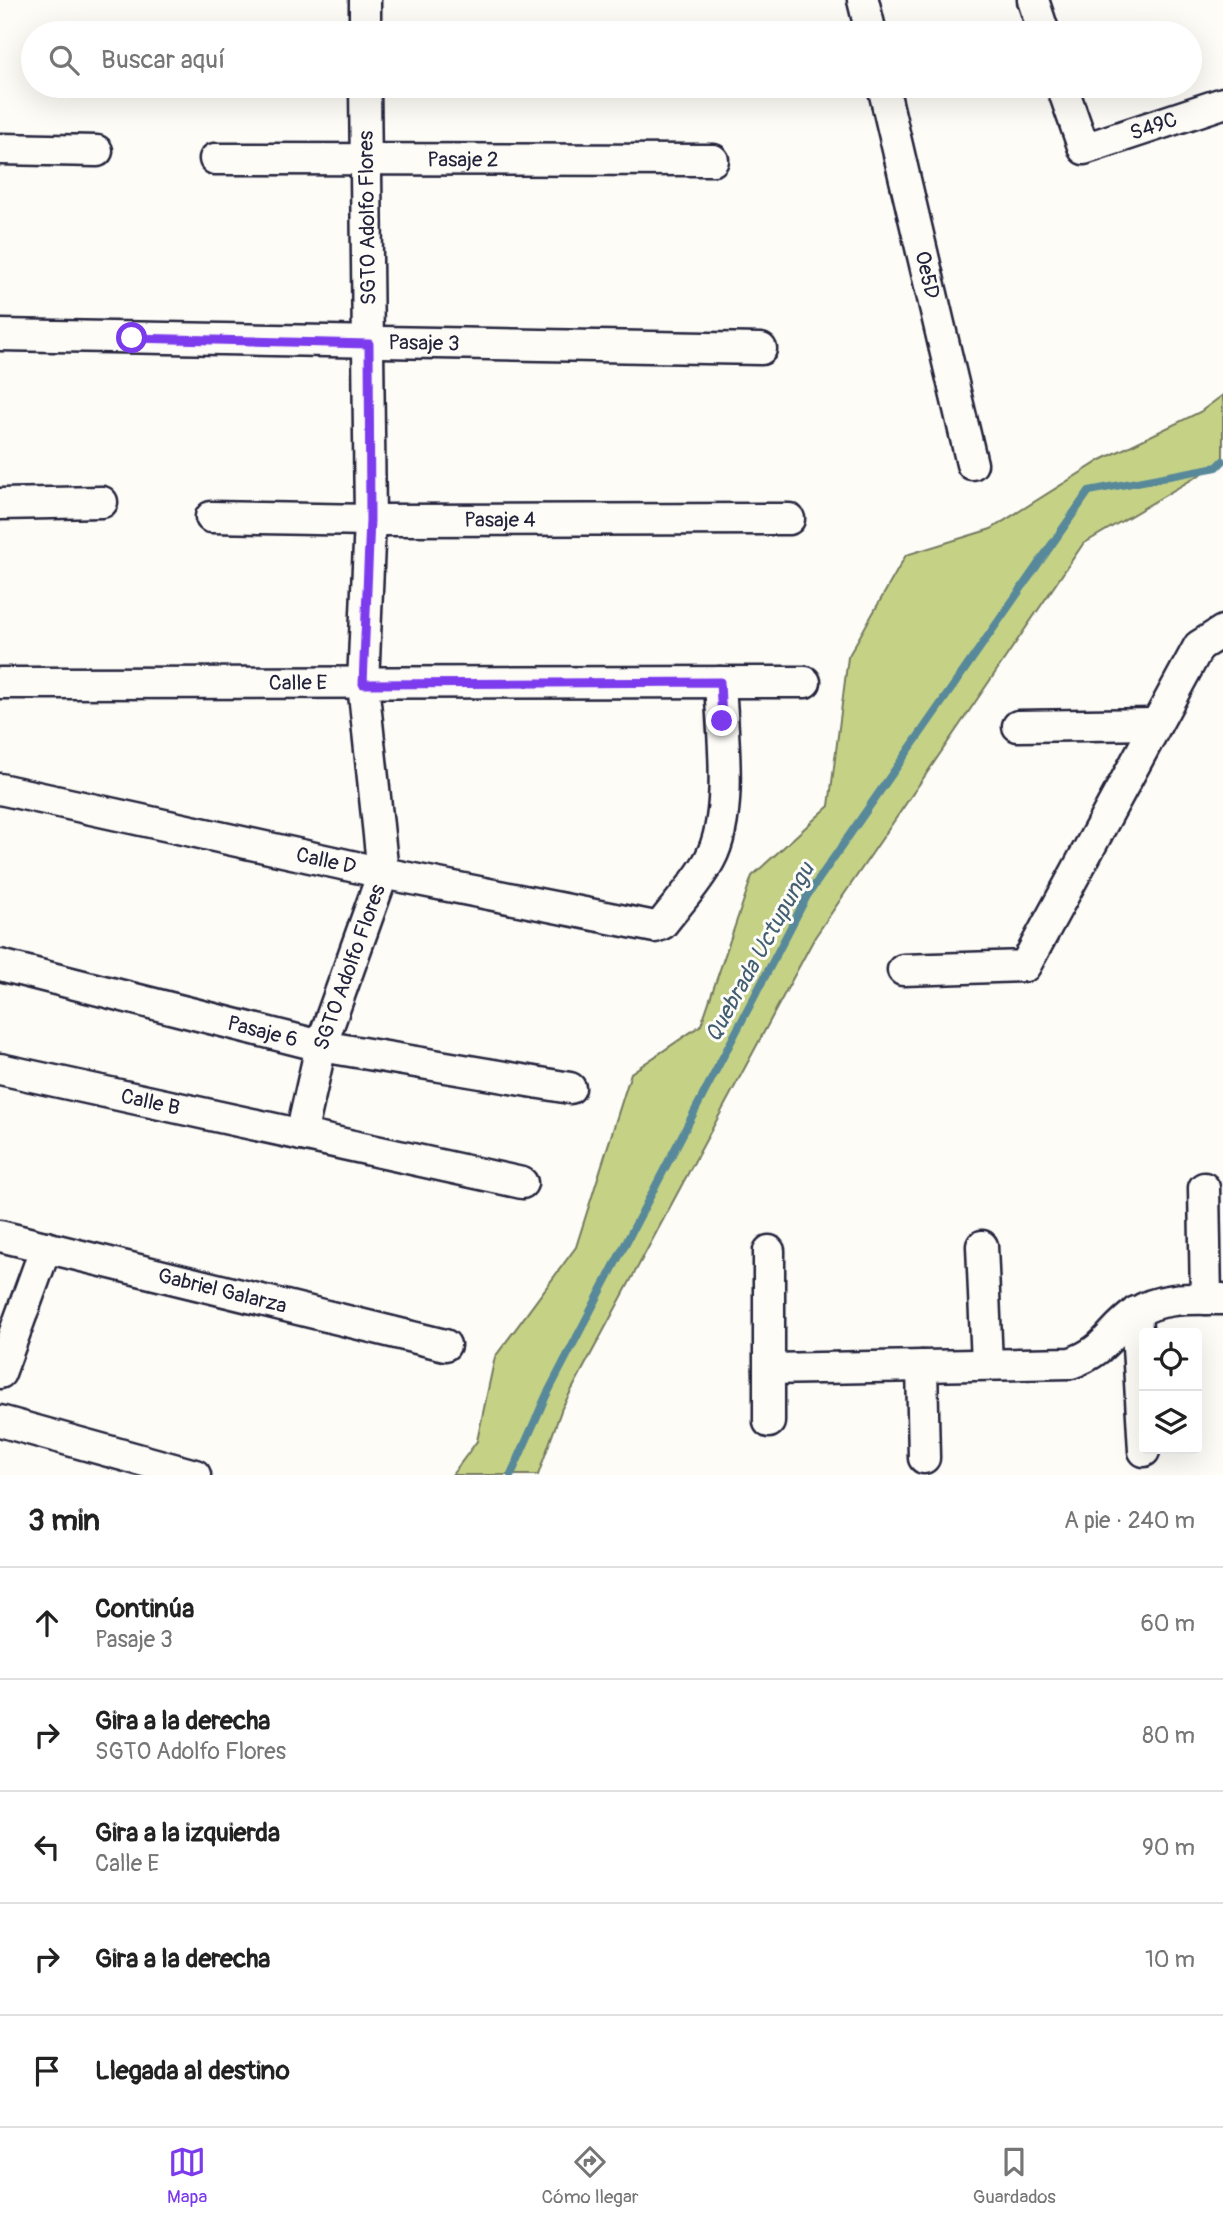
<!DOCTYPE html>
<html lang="es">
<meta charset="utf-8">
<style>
body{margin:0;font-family:Pangolin,sans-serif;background:#f6f6f6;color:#222}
.controls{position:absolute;right:21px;bottom:21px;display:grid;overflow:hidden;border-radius:7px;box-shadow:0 7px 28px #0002}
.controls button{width:63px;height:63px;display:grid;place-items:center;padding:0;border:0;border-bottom:2px solid #e0e0e0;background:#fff;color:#222;font:35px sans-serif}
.stop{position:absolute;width:21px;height:21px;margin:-16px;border:5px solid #7c3aed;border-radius:50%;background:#fff}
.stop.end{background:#7c3aed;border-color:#fff;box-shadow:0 2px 7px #0008}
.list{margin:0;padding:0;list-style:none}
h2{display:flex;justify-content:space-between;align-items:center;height:91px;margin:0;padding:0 28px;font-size:30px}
h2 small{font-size:23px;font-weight:400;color:#767676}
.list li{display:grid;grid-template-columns:46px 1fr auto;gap:21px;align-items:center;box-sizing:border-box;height:112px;padding:0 28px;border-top:2px solid #e0e0e0}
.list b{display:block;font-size:26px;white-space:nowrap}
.list p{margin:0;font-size:23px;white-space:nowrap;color:#767676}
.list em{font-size:23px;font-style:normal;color:#767676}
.icon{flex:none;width:38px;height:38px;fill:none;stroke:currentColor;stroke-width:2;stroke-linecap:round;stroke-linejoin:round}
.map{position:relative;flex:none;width:1223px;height:1475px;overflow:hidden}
.search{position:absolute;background:#fff;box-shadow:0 7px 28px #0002;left:21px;right:21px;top:21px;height:77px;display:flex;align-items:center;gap:18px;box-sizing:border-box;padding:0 24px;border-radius:38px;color:#767676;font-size:26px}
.sheet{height:651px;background:#fff}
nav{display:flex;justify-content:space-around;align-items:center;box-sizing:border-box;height:98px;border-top:2px solid #e0e0e0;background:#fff;font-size:19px;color:#767676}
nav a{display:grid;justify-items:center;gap:4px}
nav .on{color:#7c3aed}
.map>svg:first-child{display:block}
.green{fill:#c5d286;stroke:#747a60;stroke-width:2}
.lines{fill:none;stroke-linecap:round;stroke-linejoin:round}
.stream{stroke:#59899a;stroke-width:8}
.street-casing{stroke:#22223b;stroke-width:35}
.street{stroke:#fdfcf7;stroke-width:30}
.route{stroke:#7c3aed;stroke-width:9}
.labels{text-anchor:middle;stroke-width:6;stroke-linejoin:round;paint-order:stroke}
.street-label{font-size:21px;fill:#22223b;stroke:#fdfcf7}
.water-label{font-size:23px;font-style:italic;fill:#425e73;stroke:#fdfcf7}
</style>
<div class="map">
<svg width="1223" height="1475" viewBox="0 0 1223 1475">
<rect width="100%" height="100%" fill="#fdfcf7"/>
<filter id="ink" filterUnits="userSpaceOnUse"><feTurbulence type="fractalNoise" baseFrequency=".0143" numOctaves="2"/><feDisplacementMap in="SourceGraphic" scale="14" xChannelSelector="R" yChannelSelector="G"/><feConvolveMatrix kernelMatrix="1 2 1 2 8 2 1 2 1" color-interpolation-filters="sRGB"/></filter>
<g filter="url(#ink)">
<polygon class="green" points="1223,395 1223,461 1083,544 815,937 562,1408 538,1475 452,1475 477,1441 495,1357 576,1247 631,1073 701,1025 752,876 829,806 848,657 906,555 991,529 1101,460 1200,412"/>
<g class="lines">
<polyline class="stream" points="511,1475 546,1396 807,896 1089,491 1217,467 1223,461"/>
<g class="street-casing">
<g id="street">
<polyline points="365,0 365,33"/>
<polyline points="863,0 871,33"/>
<polyline points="1033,0 1044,33"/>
<path id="s1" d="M 883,86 L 972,464"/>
<path id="s2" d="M 1062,86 L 1084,149 L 1223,103"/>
<polyline points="0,149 97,151"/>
<path id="s3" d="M 215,159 L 713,160"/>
<path id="s4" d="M 0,335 L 761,349"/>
<polyline points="0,504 102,502"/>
<path id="s5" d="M 211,517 L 370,520 L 789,519"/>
<path id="s6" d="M 0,683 L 805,682"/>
<polyline points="1018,726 1156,724"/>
<path id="s7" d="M 0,789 L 383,873 L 655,927 L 662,924 C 678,903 698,882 710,859 C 734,814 722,732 720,682"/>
<path id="s8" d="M 0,965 L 321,1046 L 570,1088"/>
<polyline points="903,970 1025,966 1199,646 1223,631"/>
<path id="s9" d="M 0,1069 L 522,1183"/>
<path id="s10" d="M 301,1135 L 321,1046 L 383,873 L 363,684 L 370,520 L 365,86"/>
<polyline points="1204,1188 1206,1299"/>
<path id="s11" d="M 0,1236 L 445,1345"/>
<polyline points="982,1246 987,1364"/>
<polyline points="1136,1312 1144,1451"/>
<polyline points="922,1366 924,1458"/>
<path d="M 769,1369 L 1071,1363 C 1107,1351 1110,1330 1136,1313 C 1160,1296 1195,1299 1223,1299"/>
<polyline points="0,1373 46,1247"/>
<polyline points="0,1421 195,1475"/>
<polyline points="769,1422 769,1251"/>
</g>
</g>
<use href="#street" class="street"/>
</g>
</g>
<g class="lines" filter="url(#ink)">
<polyline class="route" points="132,338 369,344 370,520 363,684 720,682 722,721"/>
</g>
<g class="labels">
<g class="street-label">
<text dy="7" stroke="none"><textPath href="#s2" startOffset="140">S49C</textPath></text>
<text dy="7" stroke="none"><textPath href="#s3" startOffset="248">Pasaje 2</textPath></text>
<text transform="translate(367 218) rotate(-91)" y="7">SGTO Adolfo Flores</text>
<text dy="7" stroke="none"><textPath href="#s1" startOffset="194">Oe5D</textPath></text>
<text dy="7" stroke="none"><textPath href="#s4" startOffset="424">Pasaje 3</textPath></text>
<text dy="7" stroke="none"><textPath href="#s5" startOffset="289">Pasaje 4</textPath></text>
<text dy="7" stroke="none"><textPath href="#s6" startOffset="298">Calle E</textPath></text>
<text dy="7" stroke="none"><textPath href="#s7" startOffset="334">Calle D</textPath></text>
<text dy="7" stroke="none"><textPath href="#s10" startOffset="175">SGTO Adolfo Flores</textPath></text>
<text dy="7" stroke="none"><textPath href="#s8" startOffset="271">Pasaje 6</textPath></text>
<text dy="7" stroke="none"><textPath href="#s9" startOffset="154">Calle B</textPath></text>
<text dy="7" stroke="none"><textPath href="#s11" startOffset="229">Gabriel Galarza</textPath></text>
</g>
<g class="water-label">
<text transform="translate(759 952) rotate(-61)" y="8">Quebrada Uctupungu</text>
</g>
</g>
</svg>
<div class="controls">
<button><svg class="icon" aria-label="locate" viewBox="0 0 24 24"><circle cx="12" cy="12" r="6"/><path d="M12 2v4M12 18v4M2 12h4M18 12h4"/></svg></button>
<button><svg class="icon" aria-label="layers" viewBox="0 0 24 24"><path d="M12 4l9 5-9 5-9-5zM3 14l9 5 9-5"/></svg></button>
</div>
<div class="stop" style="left:132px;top:338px"></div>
<div class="stop end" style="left:722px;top:721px"></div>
<div class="search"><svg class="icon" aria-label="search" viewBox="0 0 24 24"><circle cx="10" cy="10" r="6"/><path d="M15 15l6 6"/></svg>Buscar aquí</div>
</div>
<section class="sheet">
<h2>3 min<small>A pie · 240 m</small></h2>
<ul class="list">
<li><svg class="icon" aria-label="ahead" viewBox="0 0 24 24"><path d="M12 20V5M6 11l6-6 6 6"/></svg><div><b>Continúa</b><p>Pasaje 3</p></div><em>60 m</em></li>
<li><svg class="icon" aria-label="right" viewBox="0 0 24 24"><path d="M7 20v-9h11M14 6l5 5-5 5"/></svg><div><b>Gira a la derecha</b><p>SGTO Adolfo Flores</p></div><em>80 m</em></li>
<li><svg class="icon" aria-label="left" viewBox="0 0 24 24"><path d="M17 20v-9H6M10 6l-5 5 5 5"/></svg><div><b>Gira a la izquierda</b><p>Calle E</p></div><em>90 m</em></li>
<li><svg class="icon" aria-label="right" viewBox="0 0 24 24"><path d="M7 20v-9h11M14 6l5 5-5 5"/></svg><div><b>Gira a la derecha</b></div><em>10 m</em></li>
<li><svg class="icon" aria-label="arrive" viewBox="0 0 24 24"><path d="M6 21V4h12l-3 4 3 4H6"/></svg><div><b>Llegada al destino</b></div></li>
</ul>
</section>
<nav>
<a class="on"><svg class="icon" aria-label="map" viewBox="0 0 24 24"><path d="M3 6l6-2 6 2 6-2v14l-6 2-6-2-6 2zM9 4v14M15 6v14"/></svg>Mapa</a>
<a><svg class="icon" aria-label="directions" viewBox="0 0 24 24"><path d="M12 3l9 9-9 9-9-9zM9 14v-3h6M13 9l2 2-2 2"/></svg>Cómo llegar</a>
<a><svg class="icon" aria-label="saved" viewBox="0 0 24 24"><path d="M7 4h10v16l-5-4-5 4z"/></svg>Guardados</a>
</nav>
